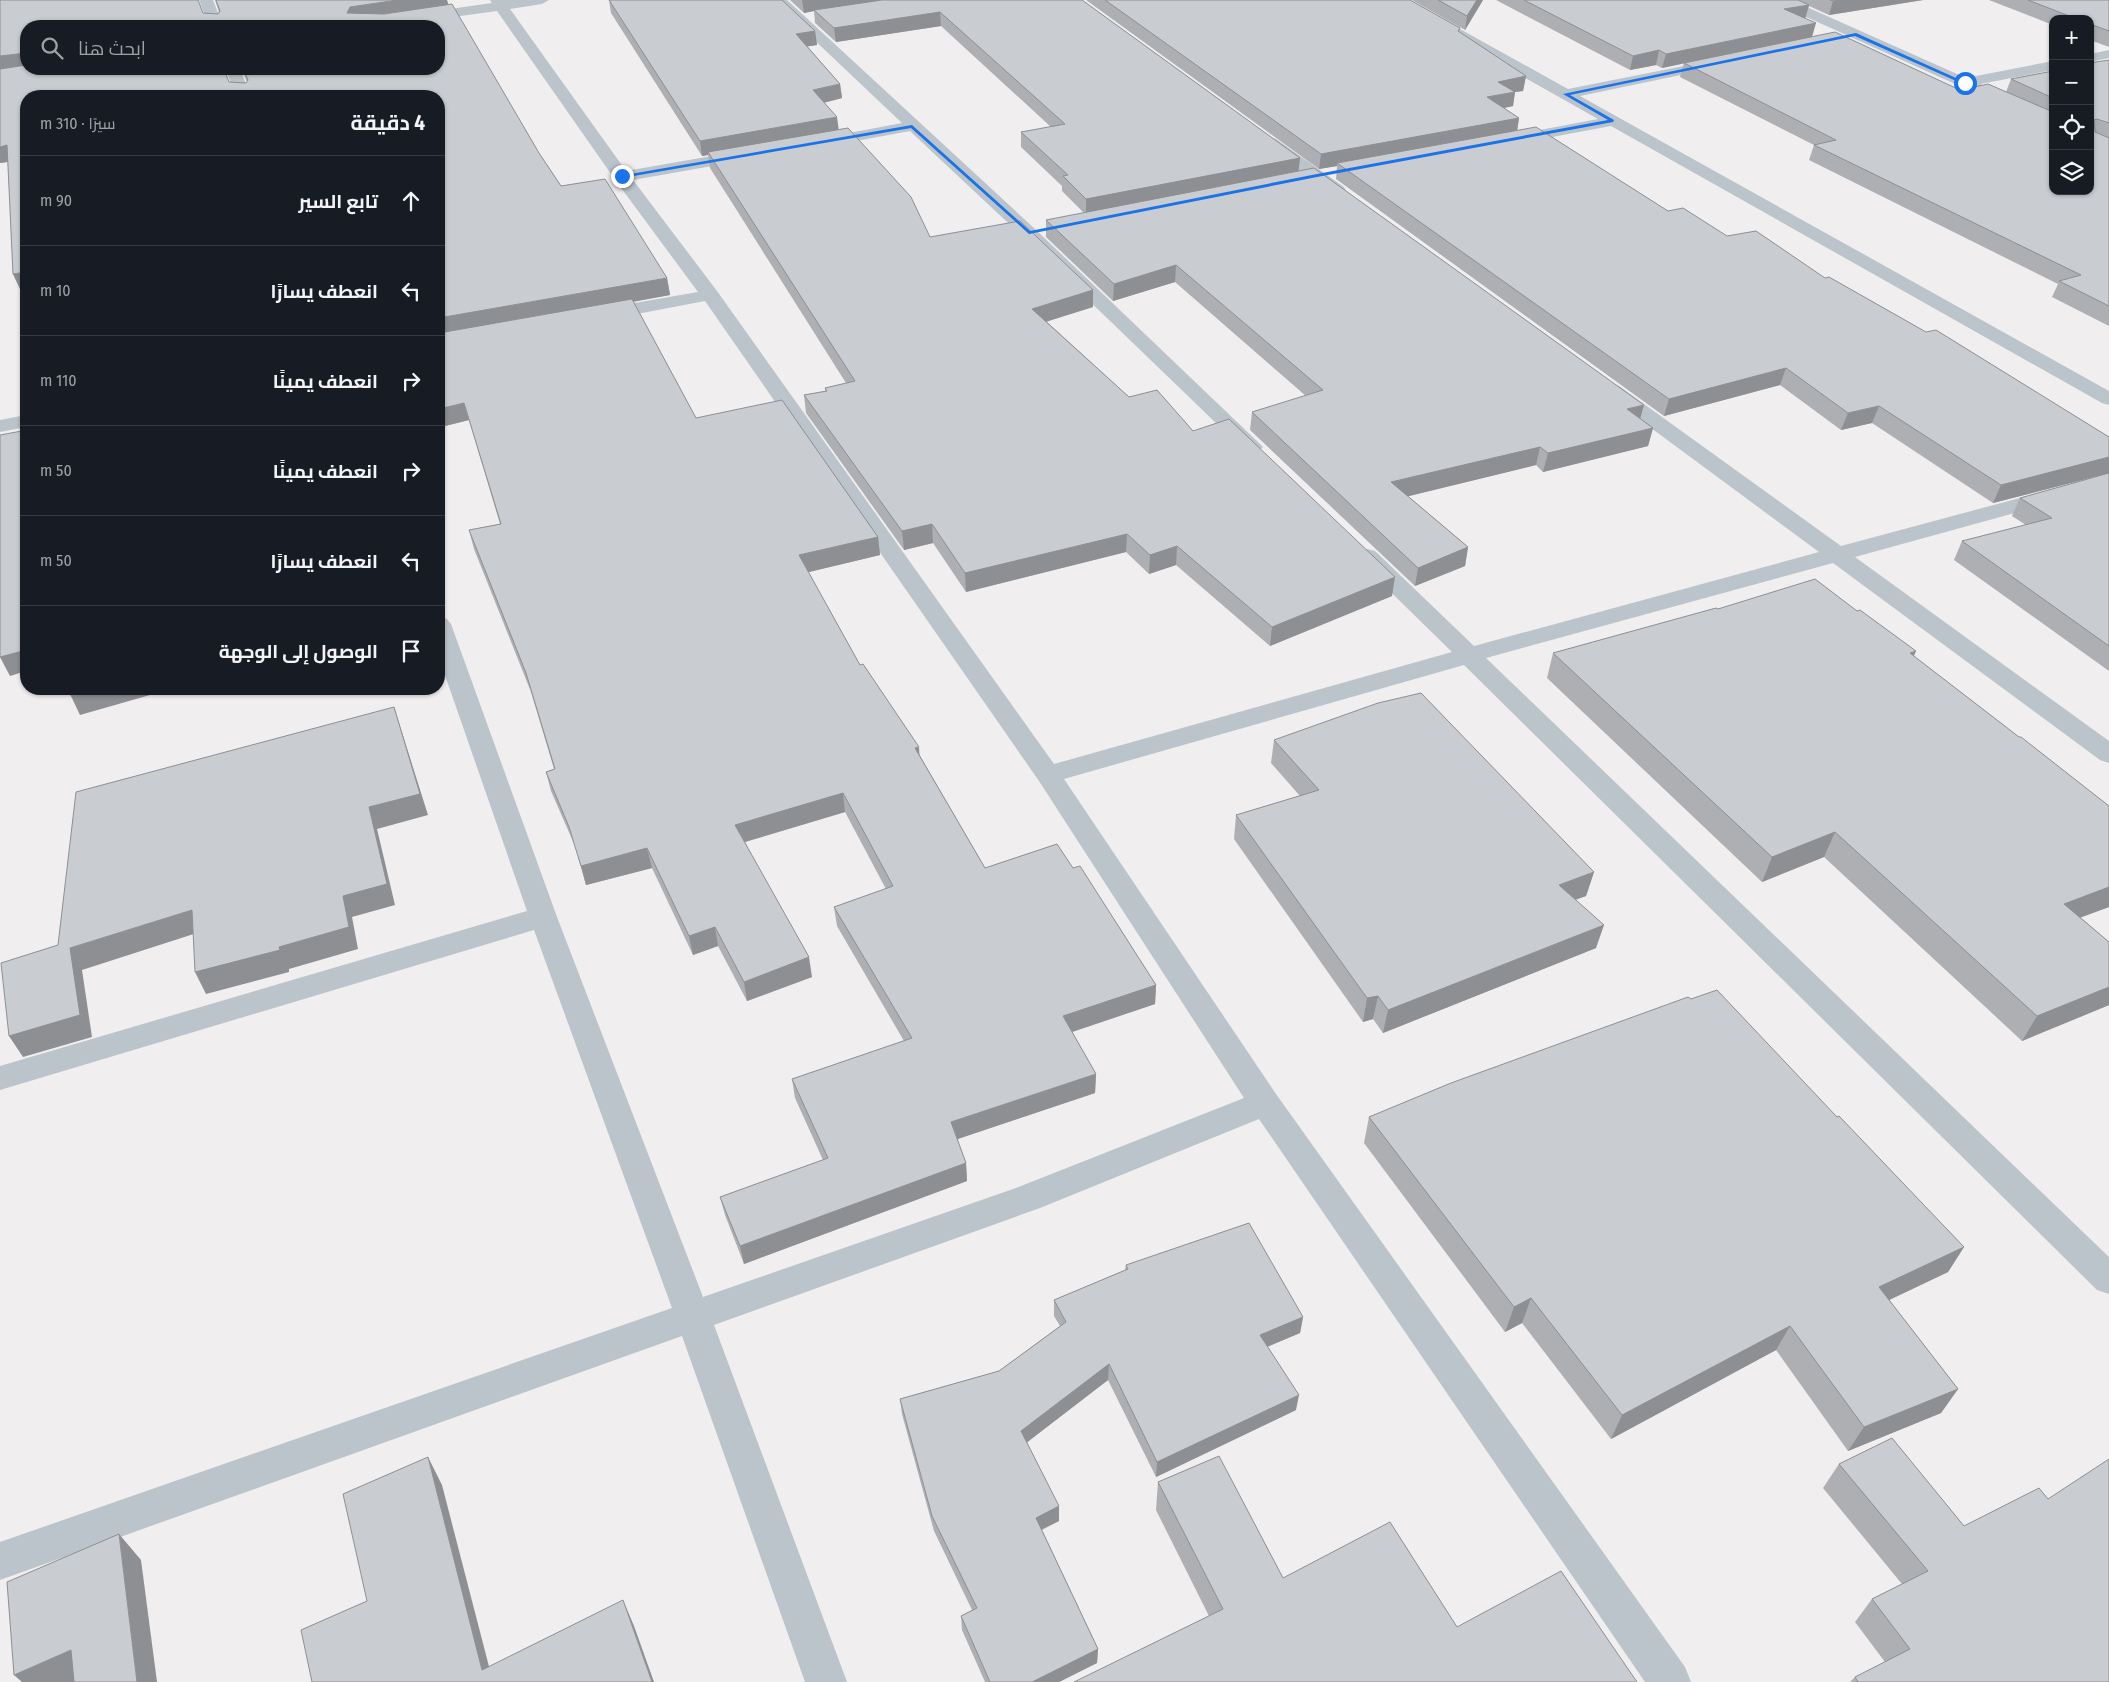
<!DOCTYPE html>
<html lang="ar">
<meta charset="utf-8">
<style>
body{margin:0;font-family:"Fira Sans Condensed",Cairo,sans-serif;background:#20242c;color:#f1f3f6;direction:rtl}
.controls{position:absolute;right:15px;top:15px;display:grid;overflow:hidden;border-radius:10px;box-shadow:0 1px 4px #0004}
.controls button{width:45px;height:45px;display:grid;place-items:center;padding:0;border:0;border-bottom:1px solid #363941;background:#171b24;color:#f1f3f6;font:25px sans-serif}
.stop{position:absolute;width:15px;height:15px;margin:-11px;border:4px solid #1a73e8;border-radius:50%;background:#fff}
.stop.end{background:#1a73e8;border-color:#fff;box-shadow:0 1px 5px #0008}
.list{margin:0;padding:0;list-style:none}
h2{display:flex;justify-content:space-between;align-items:center;height:65px;margin:0;padding:0 20px;font-size:21px}
h2 small{font-size:16px;font-weight:400;color:#9ea1a6}
.list li{display:grid;grid-template-columns:32px 1fr auto;gap:15px;align-items:center;box-sizing:border-box;height:90px;padding:0 20px;border-top:1px solid #363941}
.list b{display:block;font-size:19px;white-space:nowrap}
.list em{font-size:16px;font-style:normal;color:#9ea1a6}
.icon{flex:none;width:28px;height:28px;fill:none;stroke:currentColor;stroke-width:2;stroke-linecap:round;stroke-linejoin:round}
.map{position:relative;flex:none;width:2109px;height:1682px;overflow:hidden;direction:ltr}
.search{position:absolute;background:#171b24;box-shadow:0 1px 4px #0004;left:20px;top:20px;width:425px;height:55px;display:flex;align-items:center;gap:12px;box-sizing:border-box;padding:0 18px;border-radius:20px;color:#9ea1a6;font-size:19px}
.panel{position:absolute;background:#171b24;box-shadow:0 1px 4px #0004;left:20px;top:90px;width:425px;height:605px;border-radius:20px;direction:rtl}
.map>svg:first-child{display:block}
.lines{fill:none;stroke-linecap:round;stroke-linejoin:round}
.minor{fill:#bbc4ca;fill-rule:evenodd}
.wall{fill:#adafb3;fill-rule:evenodd}
.shaded-wall{fill:#8d8f92}
.building{fill:#c9ccd0;stroke:#8d8f92}
.route{fill:#1a73e8}
</style>
<div class="map">
<svg width="2109" height="1682" viewBox="0 0 2109 1682">
<rect width="100%" height="100%" fill="#f0eeee"/>
<g class="lines">
<g class="minor">
<polygon points="199,0 213,0 223,26 209,26"/>
<polygon points="490,0 549,0 542,4 510,9 626,171 746,150 752,152 754,155 752,158 746,160 633,180 717,291 1054,764 1452,652 1359,561 1356,556 1359,551 1367,549 1375,551 1474,646 1819,552 1605,394 1602,390 1605,386 1612,384 1619,386 1841,546 2109,474 2109,487 1855,557 2109,741 2109,763 2100,760 1833,563 1486,658 2109,1257 2109,1294 2097,1290 1464,665 1064,779 1276,1094 1685,1667 1691,1682 1645,1682 1259,1119 1040,1208 714,1325 847,1682 805,1682 682,1336 0,1580 0,1542 672,1308 534,930 0,1090 0,1066 527,911 439,658 439,617 447,619 451,624 557,917 703,1297 1016,1188 1244,1098 1039,781 705,301 600,321 593,319 591,315 593,311 600,309 698,292 616,181 497,11 387,26 352,26 354,23 359,22 492,3"/>
<polygon points="772,0 787,0 1035,229 1259,443 1263,447 1259,451 1252,453 1245,451 1023,237 910,131 818,148 812,146 810,143 812,140 902,123"/>
<polygon points="1391,0 1408,0 1568,89 1719,59 1724,60 1726,63 1724,66 1580,96 2109,391 2109,405 2102,403 1611,126 1509,145 1503,143 1501,140 1503,137 1598,119 1393,3"/>
<polygon points="1773,0 1791,0 1966,78 2053,61 2053,70 1980,84 2053,117 2053,128 1775,3"/>
<polygon points="2109,50 2109,58 2090,62 2090,54"/>
<polygon points="226,69 240,69 251,96 235,96"/>
<polygon points="1270,137 1276,139 1344,187 1346,191 1344,195 1332,195 1264,145 1262,142 1264,139"/>
<polygon points="26,415 26,427 0,432 0,420"/>
</g>
</g>
<g class="wall">
<path d="M 0,0 L 218,14 L 219,12 L 215,0 L 447,0 L 448,5 L 539,153 L 561,186 L 667,278 L 670,295 L 633,302 L 696,418 L 878,537 L 880,555 L 808,572 L 860,665 L 919,754 L 985,868 L 1073,868 L 1156,985 L 1155,1004 L 1072,1032 L 1096,1074 L 1095,1093 L 957,1139 L 966,1163 L 967,1181 L 744,1264 L 725,1215 L 720,1197 L 823,1160 L 795,1098 L 792,1079 L 904,1041 L 837,926 L 834,907 L 886,889 L 845,812 L 745,842 L 812,977 L 747,1001 L 718,946 L 693,955 L 652,868 L 586,885 L 575,846 L 551,791 L 546,772 L 554,769 L 531,692 L 474,549 L 469,530 L 500,524 L 469,420 L 441,427 L 439,422 L 439,96 L 26,96 L 21,291 L 13,274 L 8,162 L 0,163 ZM 26,26 L 439,69 L 242,69 L 247,82 L 246,83 L 229,82 L 224,69 L 26,69 Z"/>
<polygon points="609,0 815,31 817,45 807,46 840,84 842,98 824,103 838,130 930,237 1093,290 1093,307 1046,321 1129,397 1193,431 1392,596 1270,646 1176,565 1149,574 1126,552 966,592 933,543 904,550 806,413 804,395 825,391 825,388 846,383 710,168 708,155 702,156 611,13"/>
<polygon points="790,0 1082,0 1300,158 1299,171 1653,428 1648,446 1543,472 1536,465 1408,496 1468,547 1465,566 1415,586 1250,430 1252,412 1306,396 1175,282 1113,301 1046,237 1046,220 1084,213 1062,191 1062,186 1021,147 1021,132 1051,127 941,26 836,42 815,23 814,11 804,13"/>
<polygon points="1086,0 1410,0 1460,28 1459,32 1526,76 1523,91 1515,92 1513,106 1504,108 1519,118 1517,130 1668,211 1825,278 2082,421 2109,437 2109,473 1993,503 1872,423 1841,430 1780,385 1664,416 1336,179 1337,166 1319,169"/>
<polygon points="1412,0 1483,0 1465,30"/>
<polygon points="1496,0 1923,0 1829,15 1809,6 1805,19 1812,37 1960,90 2006,92 2011,79 2053,71 2053,191 2090,63 2109,60 2109,326 2052,297 2058,284 1809,160 1814,145 1680,77 1684,63 1662,68 1656,65 1630,70"/>
<polygon points="1989,0 2109,0 2109,47 2090,40 2090,19 2053,19 2053,25"/>
<polygon points="2109,473 2109,671 1954,560 1962,541 2026,525 2012,516 2020,498"/>
<polygon points="1718,609 1914,657 2109,806 2109,907 2080,917 2109,942 2109,1005 2022,1041 1824,857 1762,882 1547,678 1553,653"/>
<polygon points="1274,740 1594,872 1586,896 1575,900 1596,948 1383,1033 1373,1019 1363,1022 1234,839 1236,815 1300,796 1271,763"/>
<polygon points="1369,1117 1837,1117 1964,1247 1948,1272 1889,1300 1958,1389 1941,1413 1848,1451 1776,1350 1611,1439 1522,1323 1505,1332 1364,1143"/>
<polygon points="1126,1265 1303,1317 1300,1333 1267,1347 1296,1410 1156,1477 1108,1380 1027,1442 1059,1521 1042,1530 1098,1649 1097,1663 1059,1682 985,1682 962,1630 961,1616 972,1610 934,1531 902,1414 900,1399 999,1371 1060,1326 1054,1316 1054,1300 1125,1270"/>
<polygon points="1839,1464 1964,1526 2109,1682 1850,1682 1855,1677 1885,1662 1855,1622 1872,1599 1902,1584 1823,1488"/>
<polygon points="1158,1482 1283,1578 1457,1627 1209,1616 1156,1510"/>
</g>
<g class="shaded-wall">
<polygon points="398,0 447,0 449,7 354,21 347,13 350,7"/>
<polygon points="802,0 893,0 814,10 814,11 804,13"/>
<polygon points="1477,0 1483,0 1465,30 1467,16"/>
<polygon points="1842,0 1923,0 1829,15 1833,1"/>
<polygon points="1809,5 1805,19 1784,9"/>
<polygon points="940,12 941,26 836,42 834,28"/>
<polygon points="1816,23 1812,37 1662,68 1666,54"/>
<polygon points="815,31 817,45 798,48 796,34"/>
<polygon points="1659,50 1656,65 1630,70 1633,56"/>
<polygon points="26,53 26,68 0,71 0,56"/>
<polygon points="1526,76 1523,91 1515,92 1513,106 1485,112 1487,97 1498,82"/>
<polygon points="840,84 842,98 814,105 813,90"/>
<polygon points="266,93 267,96 259,96"/>
<polygon points="837,117 839,132 708,152 708,155 702,156 700,141"/>
<polygon points="1519,118 1517,132 1337,163 1337,166 1319,169 1321,154"/>
<polygon points="7,145 14,161 0,163 0,147"/>
<polygon points="1300,158 1298,173 1086,215 1086,199"/>
<polygon points="1176,265 1175,282 1113,301 1114,284"/>
<polygon points="26,272 26,290 21,291 13,274"/>
<polygon points="667,278 670,295 439,336 439,318"/>
<polygon points="1093,290 1093,307 1033,326 1032,309"/>
<polygon points="1786,368 1780,385 1664,416 1669,399"/>
<polygon points="464,403 469,420 441,427 439,418 439,409"/>
<polygon points="1644,405 1639,423 1627,409"/>
<polygon points="1879,406 1872,423 1841,430 1848,413"/>
<polygon points="1653,428 1648,446 1543,472 1548,453"/>
<polygon points="1540,447 1536,465 1389,501 1391,482"/>
<polygon points="2109,457 2109,473 1993,503 2001,485"/>
<polygon points="932,524 933,543 904,550 902,531"/>
<polygon points="1127,534 1126,552 966,592 965,573"/>
<polygon points="878,537 880,555 801,574 799,555"/>
<polygon points="1177,546 1176,565 1149,574 1150,555"/>
<polygon points="1468,547 1465,566 1415,586 1418,568"/>
<polygon points="1395,577 1392,596 1270,646 1272,627"/>
<polygon points="26,650 26,671 10,676 0,657"/>
<polygon points="1916,651 1906,676 1910,653"/>
<polygon points="96,689 171,689 80,715 71,696"/>
<polygon points="394,707 428,815 377,829 395,905 352,917 358,949 289,969 289,972 206,994 195,972 279,947 343,896"/>
<polygon points="919,747 920,766 915,748"/>
<polygon points="843,793 845,812 738,844 735,825"/>
<polygon points="1835,832 1824,857 1762,882 1772,857"/>
<polygon points="647,848 652,868 586,885 581,866"/>
<polygon points="1594,872 1586,896 1552,908 1559,885"/>
<polygon points="2109,887 2109,907 2050,929 2064,904"/>
<polygon points="192,910 203,931 82,970 92,1037 23,1057 9,1036 70,948"/>
<polygon points="1604,925 1596,948 1383,1033 1388,1010"/>
<polygon points="715,927 718,946 693,955 689,936"/>
<polygon points="809,957 812,977 747,1001 744,982"/>
<polygon points="1156,985 1155,1004 1063,1035 1063,1016"/>
<polygon points="2109,987 2109,1005 2022,1041 2037,1016"/>
<polygon points="1378,996 1373,1019 1363,1022 1367,998"/>
<polygon points="1096,1074 1095,1093 952,1141 951,1122"/>
<polygon points="966,1163 967,1181 744,1264 740,1246"/>
<polygon points="1964,1247 1948,1272 1864,1312 1879,1287"/>
<polygon points="1531,1298 1522,1323 1505,1332 1514,1307"/>
<polygon points="1303,1317 1300,1333 1257,1351 1260,1335"/>
<polygon points="1790,1326 1776,1350 1611,1439 1622,1415"/>
<polygon points="1109,1364 1108,1380 1021,1447 1021,1431"/>
<polygon points="1958,1389 1941,1413 1848,1451 1864,1427"/>
<polygon points="1299,1395 1296,1410 1156,1477 1157,1462"/>
<polygon points="428,1457 442,1485 493,1682 482,1670"/>
<polygon points="1059,1506 1059,1521 1036,1532 1036,1518"/>
<polygon points="119,1534 141,1560 157,1682 137,1682"/>
<polygon points="623,1600 634,1626 654,1682 652,1682"/>
<polygon points="1098,1649 1097,1663 1059,1682 1032,1682"/>
<polygon points="71,1650 79,1682 22,1682 14,1675"/>
</g>
<g class="building">
<polygon points="0,0 198,0 203,13 218,14 220,11 216,0 398,0 350,7 347,13 384,14 452,4 539,153 561,186 605,179 667,278 439,318 439,96 268,96 266,93 259,96 26,96 26,272 13,274 7,145 0,147 0,69 26,65 26,69 224,69 229,82 246,83 248,80 243,69 439,69 439,26 26,26 26,53 0,56"/>
<polygon points="609,0 782,0 815,31 796,34 840,84 813,90 837,117 700,141"/>
<polygon points="882,0 1082,0 1300,158 1086,199 1063,176 1068,175 1021,132 1065,124 940,12 834,28 814,10"/>
<polygon points="1105,0 1410,0 1460,28 1458,31 1526,76 1498,82 1515,92 1487,97 1519,118 1321,154"/>
<polygon points="1438,0 1477,0 1467,16"/>
<polygon points="1524,0 1798,0 1809,5 1784,9 1816,23 1666,54 1659,50 1633,56"/>
<polygon points="1830,0 1842,0 1833,1"/>
<polygon points="2028,0 2109,0 2109,31 2090,24 2090,19 2077,19"/>
<polygon points="1835,32 1960,90 1988,84 2053,112 2053,191 2090,191 2090,63 2109,60 2109,123 2097,119 2094,120 2095,132 2109,138 2109,306 2059,281 2081,275 1814,145 1836,140 1684,63"/>
<polygon points="2053,71 2053,98 2011,79"/>
<polygon points="1536,127 1668,211 1683,208 1727,236 1756,231 1825,278 1829,277 1926,332 1936,330 2109,437 2109,457 2001,485 1879,406 1848,413 1786,368 1669,399 1337,163"/>
<polygon points="848,128 911,197 930,237 1020,221 1093,290 1032,309 1129,397 1157,390 1193,431 1229,419 1395,577 1272,627 1177,546 1150,555 1127,534 965,573 932,524 902,531 804,395 827,391 825,388 855,381 708,152"/>
<polygon points="1314,168 1644,405 1627,409 1653,428 1548,453 1540,447 1391,482 1468,547 1418,568 1252,412 1323,390 1176,265 1114,284 1046,220"/>
<polygon points="632,299 696,418 782,400 878,537 799,555 860,665 863,664 919,747 915,748 985,868 1057,844 1073,868 1080,866 1156,985 1063,1016 1096,1074 951,1122 966,1163 740,1246 720,1197 828,1158 792,1079 912,1038 834,907 893,886 843,793 735,825 809,957 744,982 715,927 689,936 647,848 581,866 569,827 546,772 555,769 526,673 469,530 501,524 464,403 439,409 439,333"/>
<polygon points="26,418 26,650 0,657 0,435 22,431"/>
<polygon points="2109,473 2109,646 1962,541 2052,518 2020,498"/>
<polygon points="1815,579 1857,611 1860,610 1916,651 1910,653 2019,737 2021,737 2109,806 2109,887 2064,904 2109,942 2109,987 2037,1016 1835,832 1772,857 1553,653 1716,608 1718,609"/>
<polygon points="71,689 96,689 71,696"/>
<polygon points="1421,693 1594,872 1559,885 1604,925 1388,1010 1378,996 1367,998 1236,815 1319,790 1274,740 1378,703"/>
<polygon points="394,707 420,794 369,807 387,884 343,896 349,927 279,947 280,950 195,972 192,910 70,948 80,1015 9,1036 1,963 58,945 76,792"/>
<polygon points="1717,990 1837,1117 1839,1116 1964,1247 1879,1287 1958,1389 1864,1427 1790,1326 1622,1415 1531,1298 1514,1307 1369,1117 1451,1083 1688,997 1691,999"/>
<polygon points="1249,1223 1303,1317 1260,1335 1299,1395 1157,1462 1109,1364 1021,1431 1059,1506 1036,1518 1098,1649 1032,1682 990,1682 961,1616 977,1608 932,1516 900,1399 999,1371 1066,1322 1054,1300 1128,1269 1126,1265"/>
<polygon points="1892,1438 1964,1526 2039,1488 2048,1499 2109,1459 2109,1682 1858,1682 1855,1677 1910,1649 1872,1599 1928,1571 1839,1464"/>
<polygon points="1219,1456 1283,1578 1390,1522 1457,1627 1561,1571 1637,1682 1074,1682 1223,1609 1158,1482"/>
<polygon points="428,1457 482,1670 623,1600 652,1682 312,1682 301,1630 367,1601 343,1494"/>
<polygon points="119,1534 137,1682 74,1682 71,1650 14,1675 7,1582"/>
</g>
<polygon class="route" points="1856,33 1967,83 1963,84 1855,36 1570,95 1614,120 1613,122 1317,177 1029,234 911,128 622,178 619,176 912,125 1030,231 1317,174 1608,120 1563,94"/>
</svg>
<div class="controls">
<button>+</button>
<button>−</button>
<button><svg class="icon" aria-label="locate" viewBox="0 0 24 24"><circle cx="12" cy="12" r="6"/><path d="M12 2v4M12 18v4M2 12h4M18 12h4"/></svg></button>
<button><svg class="icon" aria-label="layers" viewBox="0 0 24 24"><path d="M12 4l9 5-9 5-9-5zM3 14l9 5 9-5"/></svg></button>
</div>
<div class="stop" style="left:1965px;top:83px"></div>
<div class="stop end" style="left:622px;top:176px"></div>
<div class="search"><svg class="icon" aria-label="search" viewBox="0 0 24 24"><circle cx="10" cy="10" r="6"/><path d="M15 15l6 6"/></svg>ابحث هنا</div>
<section class="panel">
<h2>4 دقيقة<small>سيرًا · 310 m</small></h2>
<ul class="list">
<li><svg class="icon" aria-label="ahead" viewBox="0 0 24 24"><path d="M12 20V5M6 11l6-6 6 6"/></svg><div><b>تابع السير</b></div><em>90 m</em></li>
<li><svg class="icon" aria-label="left" viewBox="0 0 24 24"><path d="M17 20v-9H6M10 6l-5 5 5 5"/></svg><div><b>انعطف يسارًا</b></div><em>10 m</em></li>
<li><svg class="icon" aria-label="right" viewBox="0 0 24 24"><path d="M7 20v-9h11M14 6l5 5-5 5"/></svg><div><b>انعطف يمينًا</b></div><em>110 m</em></li>
<li><svg class="icon" aria-label="right" viewBox="0 0 24 24"><path d="M7 20v-9h11M14 6l5 5-5 5"/></svg><div><b>انعطف يمينًا</b></div><em>50 m</em></li>
<li><svg class="icon" aria-label="left" viewBox="0 0 24 24"><path d="M17 20v-9H6M10 6l-5 5 5 5"/></svg><div><b>انعطف يسارًا</b></div><em>50 m</em></li>
<li><svg class="icon" aria-label="arrive" viewBox="0 0 24 24"><path d="M6 21V4h12l-3 4 3 4H6"/></svg><div><b>الوصول إلى الوجهة</b></div></li>
</ul>
</section>
</div>
